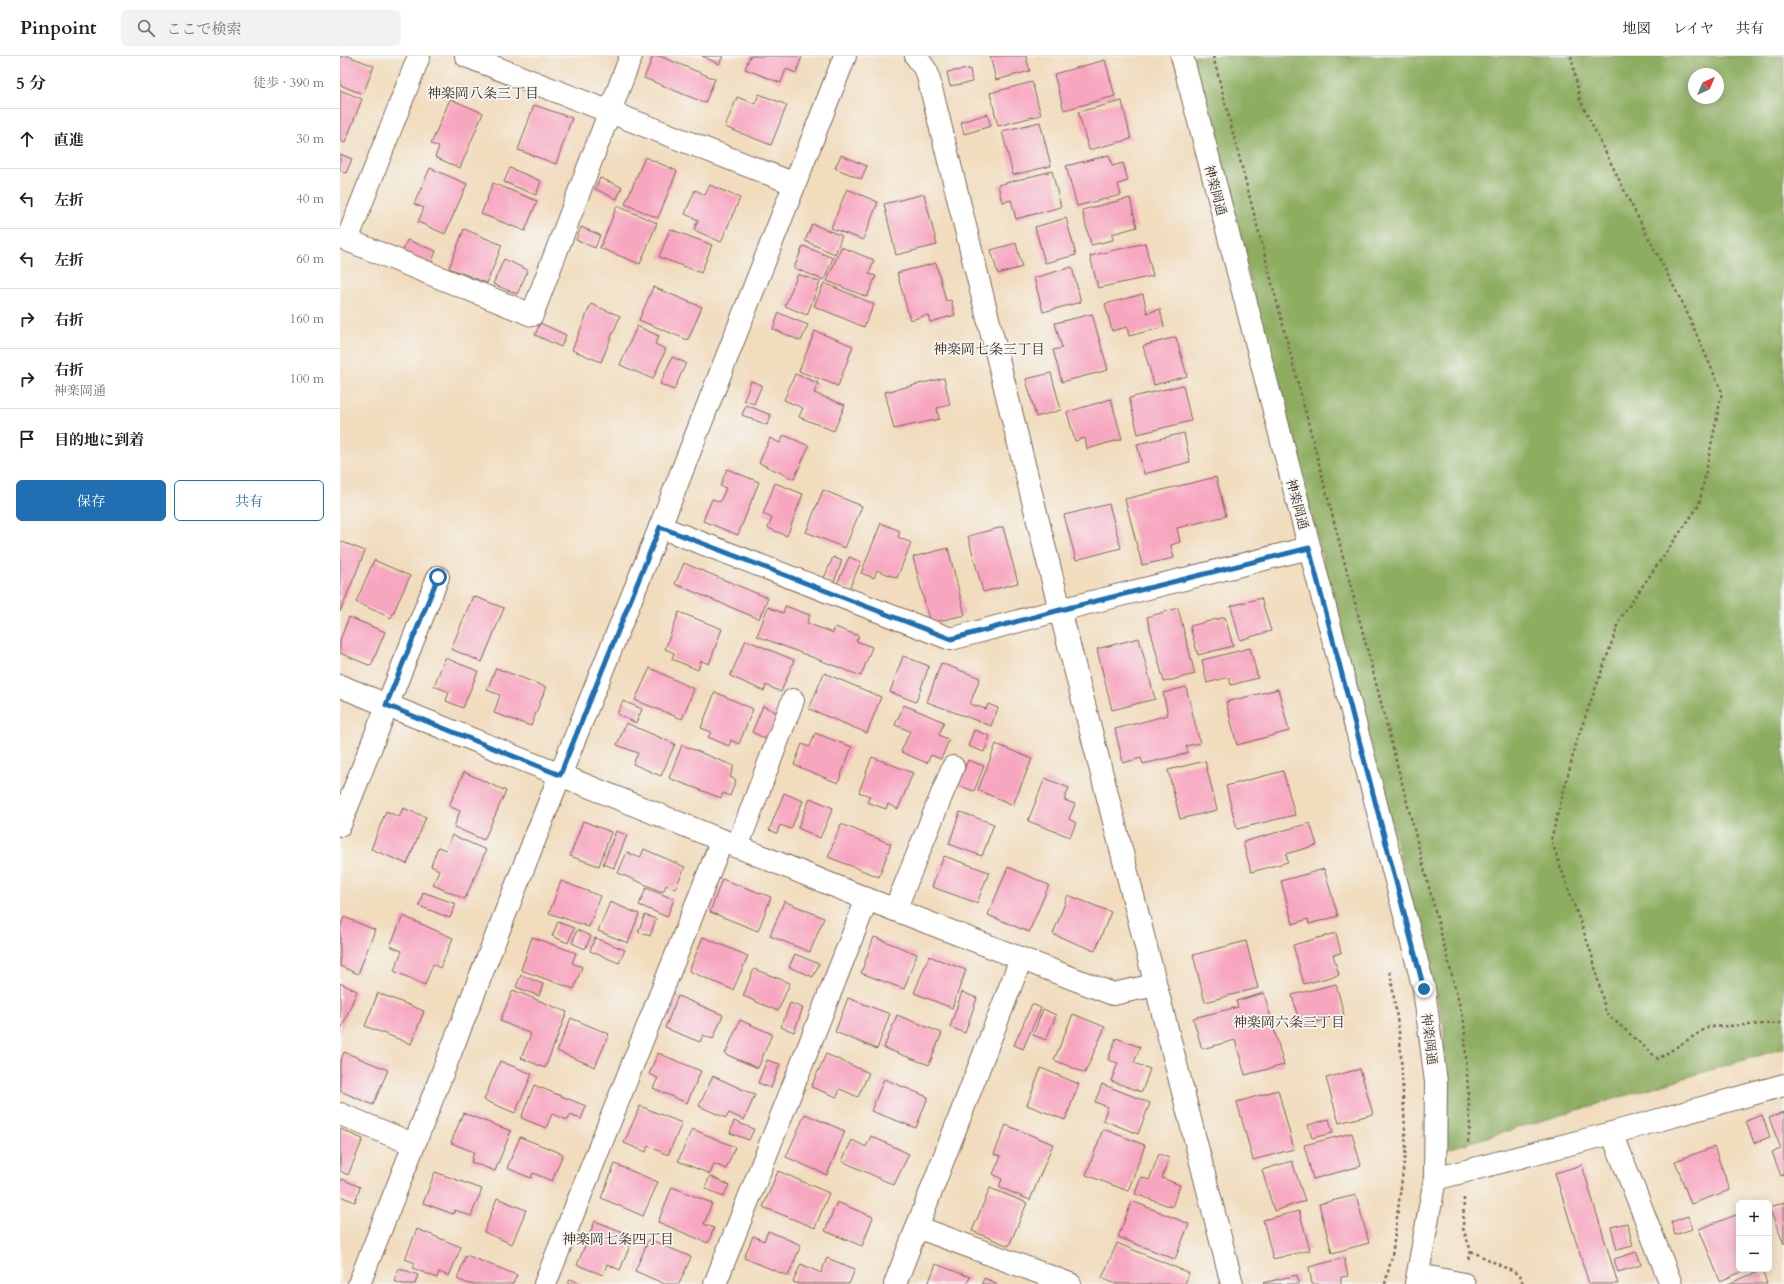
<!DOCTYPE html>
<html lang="ja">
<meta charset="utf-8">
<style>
body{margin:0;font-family:Cardo,"Noto Serif JP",serif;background:#f2f2f2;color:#222}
.controls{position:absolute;right:12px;bottom:12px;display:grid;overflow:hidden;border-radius:6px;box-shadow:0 2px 10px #0003}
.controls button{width:36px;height:36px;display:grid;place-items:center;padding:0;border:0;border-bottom:1px solid #e0e0e0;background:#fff;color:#222;font:20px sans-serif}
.compass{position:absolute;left:1348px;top:12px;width:36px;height:36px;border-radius:50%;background:#fff;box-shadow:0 2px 10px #0003;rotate:44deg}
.stop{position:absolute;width:12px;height:12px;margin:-9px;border:3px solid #1f6fb2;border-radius:50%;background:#fff}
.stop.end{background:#1f6fb2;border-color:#fff;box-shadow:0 1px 4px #0008}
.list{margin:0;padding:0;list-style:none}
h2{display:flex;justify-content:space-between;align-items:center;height:52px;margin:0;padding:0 16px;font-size:17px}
h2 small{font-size:13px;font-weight:400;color:#767676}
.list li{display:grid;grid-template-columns:26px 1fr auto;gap:12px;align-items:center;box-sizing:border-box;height:60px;padding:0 16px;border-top:1px solid #e0e0e0}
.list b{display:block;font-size:15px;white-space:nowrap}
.list p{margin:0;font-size:13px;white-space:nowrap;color:#767676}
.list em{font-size:13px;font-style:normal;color:#767676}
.actions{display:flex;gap:8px;padding:12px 16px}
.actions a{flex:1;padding:9px 0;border:1px solid #1f6fb2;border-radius:6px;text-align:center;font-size:14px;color:#1f6fb2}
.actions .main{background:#1f6fb2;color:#fff}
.icon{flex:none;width:22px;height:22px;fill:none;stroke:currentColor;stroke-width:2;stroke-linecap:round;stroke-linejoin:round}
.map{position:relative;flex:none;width:1444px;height:1228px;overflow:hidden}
header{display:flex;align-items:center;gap:24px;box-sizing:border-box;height:56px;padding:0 20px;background:#fff;border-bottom:1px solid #e0e0e0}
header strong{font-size:19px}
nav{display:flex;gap:22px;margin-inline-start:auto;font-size:14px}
.search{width:280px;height:36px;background:#f2f2f2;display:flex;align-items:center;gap:10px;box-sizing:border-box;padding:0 14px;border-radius:6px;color:#767676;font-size:15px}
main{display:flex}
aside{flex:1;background:#fff}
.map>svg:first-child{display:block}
.forest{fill:#8dad61;stroke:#646c40;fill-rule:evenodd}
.building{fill:#f7a6c0}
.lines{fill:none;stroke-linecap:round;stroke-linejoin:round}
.minor-casing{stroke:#7b6856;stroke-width:24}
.path{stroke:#7b6856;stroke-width:2.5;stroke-dasharray:3 3;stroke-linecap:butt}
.minor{stroke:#fff;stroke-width:22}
.route{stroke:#1f6fb2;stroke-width:5}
.labels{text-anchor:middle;stroke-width:3.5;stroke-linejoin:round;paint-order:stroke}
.street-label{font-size:13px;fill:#3b2a1e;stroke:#f6f6f2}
.neighbourhood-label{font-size:14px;fill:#3b2a1e;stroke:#f6f6f2}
</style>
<header>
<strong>Pinpoint</strong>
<div class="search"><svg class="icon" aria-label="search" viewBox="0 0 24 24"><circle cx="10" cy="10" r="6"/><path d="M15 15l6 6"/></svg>ここで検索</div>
<nav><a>地図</a><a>レイヤ</a><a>共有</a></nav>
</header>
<main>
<aside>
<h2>5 分<small>徒歩 · 390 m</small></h2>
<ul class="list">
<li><svg class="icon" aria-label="ahead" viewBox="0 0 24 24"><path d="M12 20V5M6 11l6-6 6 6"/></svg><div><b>直進</b></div><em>30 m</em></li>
<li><svg class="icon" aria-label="left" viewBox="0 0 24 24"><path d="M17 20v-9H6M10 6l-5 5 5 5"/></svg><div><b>左折</b></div><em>40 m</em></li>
<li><svg class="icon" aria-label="left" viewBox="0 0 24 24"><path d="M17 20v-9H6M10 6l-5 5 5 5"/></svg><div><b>左折</b></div><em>60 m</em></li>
<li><svg class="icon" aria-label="right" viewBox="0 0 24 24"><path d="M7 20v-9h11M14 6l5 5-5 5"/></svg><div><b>右折</b></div><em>160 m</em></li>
<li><svg class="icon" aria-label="right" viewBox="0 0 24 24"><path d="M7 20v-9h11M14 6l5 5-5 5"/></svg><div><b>右折</b><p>神楽岡通</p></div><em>100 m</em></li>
<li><svg class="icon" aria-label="arrive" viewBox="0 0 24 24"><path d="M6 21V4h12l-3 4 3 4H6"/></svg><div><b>目的地に到着</b></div></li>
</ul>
<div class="actions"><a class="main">保存</a><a>共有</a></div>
</aside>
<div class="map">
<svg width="1444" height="1228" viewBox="0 0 1444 1228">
<rect width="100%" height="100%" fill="#f6f6f2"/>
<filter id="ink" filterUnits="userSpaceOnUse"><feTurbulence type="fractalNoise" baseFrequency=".025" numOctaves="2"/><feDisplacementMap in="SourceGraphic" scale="8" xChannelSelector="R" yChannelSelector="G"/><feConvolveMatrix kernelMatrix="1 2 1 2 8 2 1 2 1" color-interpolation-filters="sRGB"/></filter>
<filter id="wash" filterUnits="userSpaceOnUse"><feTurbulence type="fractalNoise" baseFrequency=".012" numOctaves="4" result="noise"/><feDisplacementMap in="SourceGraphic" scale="16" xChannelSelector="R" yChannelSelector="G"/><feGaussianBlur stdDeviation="0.9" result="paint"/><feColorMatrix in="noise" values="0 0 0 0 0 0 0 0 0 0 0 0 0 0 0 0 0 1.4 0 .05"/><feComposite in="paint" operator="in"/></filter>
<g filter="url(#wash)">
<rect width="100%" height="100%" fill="#f1dcbd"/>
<path class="forest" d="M 852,0 L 1444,0 L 1444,992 L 1104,1094 L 1104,970 ZM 1354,18 L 1378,18 L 1378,42 L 1354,42 Z"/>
<g id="blocks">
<g class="building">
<polygon points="0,0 8,0 34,10 23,38 0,29"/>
<polygon points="313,0 320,0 375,23 365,47 304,22"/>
<polygon points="362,0 383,0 379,8"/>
<polygon points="410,0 462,0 456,17 446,13 441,27 405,13"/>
<polygon points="650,0 686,0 690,15 656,24"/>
<polygon points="765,4 775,40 724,54 714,18"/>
<polygon points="630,13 632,26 610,30 607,16"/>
<polygon points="692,26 701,59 658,70 650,37"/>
<polygon points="0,34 22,43 5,87 0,85"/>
<polygon points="419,38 447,49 431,89 385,71 397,41 415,48"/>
<polygon points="110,43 143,57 120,112 95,101 99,91 91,88"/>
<polygon points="782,45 791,83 749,94 738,56"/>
<polygon points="194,49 232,62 216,108 178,94"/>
<polygon points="647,58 651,70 624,78 621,66"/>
<polygon points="700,66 711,110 673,119 662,75"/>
<polygon points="0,98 12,103 6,117 0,115"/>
<polygon points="501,99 527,110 521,123 495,112"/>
<polygon points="769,99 772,110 783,107 788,125 778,128 781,139 737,150 726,110"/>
<polygon points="305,101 337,115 318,162 285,148"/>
<polygon points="90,112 127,128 105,178 78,166 84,152 74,148"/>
<polygon points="170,112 201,125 196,139 164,126"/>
<polygon points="712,115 721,151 676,163 671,144 662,146 658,129"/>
<polygon points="260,122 282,131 277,143 255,133"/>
<polygon points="153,127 197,145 185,175 141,158"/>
<polygon points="370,129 400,142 381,186 354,174 358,164 345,158 355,134 365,139"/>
<polygon points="507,133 538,146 523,184 491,172"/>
<polygon points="584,138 597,189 556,199 544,148"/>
<polygon points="790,142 797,171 772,178 773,184 751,189 742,154"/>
<polygon points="277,150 317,167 300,208 260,192"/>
<polygon points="726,162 736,199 705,207 695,171"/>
<polygon points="472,168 502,180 495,198 465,185"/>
<polygon points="241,171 260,179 255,192 236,184"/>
<polygon points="124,173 162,189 147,227 109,212"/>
<polygon points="330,173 372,189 361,217 319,201"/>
<polygon points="67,184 96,195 90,210 62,198"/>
<polygon points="676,187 682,211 658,218 651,194"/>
<polygon points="805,187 813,220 758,232 750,200"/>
<polygon points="463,190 493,202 484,224 454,212"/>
<polygon points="501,191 534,204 529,218 536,220 527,241 487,225"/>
<polygon points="164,203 188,214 177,238 153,228"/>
<polygon points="596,207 606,245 611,244 615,259 590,266 588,259 570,264 557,217"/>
<polygon points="732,211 741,246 703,256 694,222"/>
<polygon points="458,218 480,226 467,259 445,250"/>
<polygon points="484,227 534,248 524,271 474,250"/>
<polygon points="313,231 362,251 348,284 299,264"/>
<polygon points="803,238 807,257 820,253 824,271 789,280 787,271 772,275 765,248"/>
<polygon points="251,248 280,260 261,306 232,294"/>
<polygon points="439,257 468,269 461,285 433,273"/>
<polygon points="752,258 768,314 722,326 713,294 722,292 715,267"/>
<polygon points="200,267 226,279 221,291 195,279"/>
<polygon points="297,270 319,280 315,288 326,293 313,323 280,309"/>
<polygon points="475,275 513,290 498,330 459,315"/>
<polygon points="836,281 847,320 814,329 803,290"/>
<polygon points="332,301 346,307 334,334 320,328"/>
<polygon points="711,317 721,354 696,361 686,323"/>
<polygon points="455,318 478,327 474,337 505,349 494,375 459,361 463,352 444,344"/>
<polygon points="604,322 610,349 597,352 599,363 554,373 545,336"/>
<polygon points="411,325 422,329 414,348 404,344"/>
<polygon points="843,329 851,365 798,378 789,342"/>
<polygon points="771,343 782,383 747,393 745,382 735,385 727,356"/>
<polygon points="406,349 431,359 427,369 402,359"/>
<polygon points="844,377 850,406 804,418 797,388"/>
<polygon points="444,379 469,390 454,423 419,407 430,382 440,387"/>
<polygon points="387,413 419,426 398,479 363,465 372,443 380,446 386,432 380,430"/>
<polygon points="876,421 886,460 837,472 840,486 831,489 834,502 802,509 785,443"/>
<polygon points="435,427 463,438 447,480 428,472 432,462 423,458"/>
<polygon points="483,434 522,450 505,492 466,476"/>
<polygon points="769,448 781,492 736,504 724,459"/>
<polygon points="541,467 560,475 558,481 571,487 557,522 537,514 534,522 521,517"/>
<polygon points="663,471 678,527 643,536 628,480"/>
<polygon points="0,485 25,495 0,556"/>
<polygon points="608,492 625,559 590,567 573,501"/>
<polygon points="493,501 502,505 494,526 484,522"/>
<polygon points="509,501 521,506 509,533 497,528"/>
<polygon points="34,504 70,520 51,562 16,546"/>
<polygon points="344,507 428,542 419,563 335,528"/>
<polygon points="133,540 164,552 142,606 111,593"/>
<polygon points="921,542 931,575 900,584 891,550"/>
<polygon points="445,550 470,559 467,567 493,577 495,571 519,580 516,585 532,591 521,620 417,580 428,551 443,557"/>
<polygon points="838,552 855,618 824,626 807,561"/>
<polygon points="339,556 382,573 369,608 361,605 358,614 332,603 334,597 325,593"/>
<polygon points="9,561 45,576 31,610 0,597 0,584"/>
<polygon points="885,561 893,590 858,599 850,570"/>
<polygon points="799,582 815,643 772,654 757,593"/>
<polygon points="406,584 454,604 441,636 426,629 424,635 390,620"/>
<polygon points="910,592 918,622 891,629 889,621 867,627 862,604"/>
<polygon points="563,600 589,610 576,646 550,636"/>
<polygon points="105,602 138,615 123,652 106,645 109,636 94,630"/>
<polygon points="601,607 640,622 630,648 646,653 648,648 658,652 651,670 587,646"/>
<polygon points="156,612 206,631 191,670 154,657 160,639 147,634"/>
<polygon points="310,612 354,633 342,663 295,644"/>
<polygon points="484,617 541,641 527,677 469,653"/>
<polygon points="846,631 860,687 846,690 848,697 803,708 801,702 783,707 775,673 828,659 823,637"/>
<polygon points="938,633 949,675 897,689 886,646"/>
<polygon points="375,636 413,653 399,688 391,684 389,690 368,681 371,676 361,672"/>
<polygon points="283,645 302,653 296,667 277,658"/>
<polygon points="564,649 604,666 599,679 609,684 601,703 591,699 587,707 561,696 570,675 555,669"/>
<polygon points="423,650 438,657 426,683 412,676"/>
<polygon points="286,667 335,688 321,720 293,708 298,697 277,689"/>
<polygon points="634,674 650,680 644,696 628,690"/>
<polygon points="475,677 512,691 498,727 454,709 462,688 470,691"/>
<polygon points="656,688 692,703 673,749 638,734"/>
<polygon points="342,689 394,710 390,721 396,724 390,740 383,737 381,742 329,722"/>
<polygon points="532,701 573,717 558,753 548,748 546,753 527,746 530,740 519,736"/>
<polygon points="628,704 644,710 634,735 618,729"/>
<polygon points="865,705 877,754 840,763 828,714"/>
<polygon points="943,715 955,759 897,773 886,730"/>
<polygon points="124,716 166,735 144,784 114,771 120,755 109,750"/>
<polygon points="705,722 729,732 724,744 735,748 729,763 736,767 730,781 688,765"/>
<polygon points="444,737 463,745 451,773 440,769 437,777 429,774"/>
<polygon points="470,742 493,752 480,782 458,772"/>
<polygon points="63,752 86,761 67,808 31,793 46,755 59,761"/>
<polygon points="620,756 654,768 642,800 609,788"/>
<polygon points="243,765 271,776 259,810 230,800"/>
<polygon points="970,767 977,789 946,798 948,806 911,816 903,786"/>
<polygon points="501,768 551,788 539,821 488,801"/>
<polygon points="276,775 287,779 274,812 263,808"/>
<polygon points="112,779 146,794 125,843 93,829 99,814 91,810 98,791 106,794"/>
<polygon points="304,793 345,811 335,833 326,829 323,836 278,817 287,796 300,802"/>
<polygon points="604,800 649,816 637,847 592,831"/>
<polygon points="668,811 709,829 689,876 648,859"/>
<polygon points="984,813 998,860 969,868 968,863 953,868 941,825"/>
<polygon points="382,823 431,841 418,875 370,856"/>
<polygon points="221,825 260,840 249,871 209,857"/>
<polygon points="306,832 334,843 327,861 299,849"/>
<polygon points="83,836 116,848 110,862 79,850"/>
<polygon points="728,839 771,856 755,895 713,878"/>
<polygon points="444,845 484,862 470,896 430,880"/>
<polygon points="270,846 299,858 288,887 258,875"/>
<polygon points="305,859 316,863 310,880 298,876"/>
<polygon points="63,860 113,882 100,912 93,908 85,929 54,915 62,895 50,890"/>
<polygon points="4,861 35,874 18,918 0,910 0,872"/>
<polygon points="218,866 234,872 228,887 212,880"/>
<polygon points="237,874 251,880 245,893 232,887"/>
<polygon points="996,877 1001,897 993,899 999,919 964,928 953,889"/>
<polygon points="192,881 236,897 232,907 242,911 234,933 181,914"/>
<polygon points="363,881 408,900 393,934 349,915"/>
<polygon points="534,881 577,898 564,933 521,917"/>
<polygon points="255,882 285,894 279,907 250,895"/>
<polygon points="906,885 918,932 865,946 853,899"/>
<polygon points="455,898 479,908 473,921 449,911"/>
<polygon points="589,900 626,914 612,952 574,937"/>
<polygon points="414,913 450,927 438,955 403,940"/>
<polygon points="181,919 203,928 199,940 176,931"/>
<polygon points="0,927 17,935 0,976"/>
<polygon points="996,928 1004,959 960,970 952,939"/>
<polygon points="173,934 227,956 205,1012 181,1002 191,978 160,965"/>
<polygon points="622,936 637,942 625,977 610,971"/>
<polygon points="38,937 84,955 71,988 25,970"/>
<polygon points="924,937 944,1009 905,1019 895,984 862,993 853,962 898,951 896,945"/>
<polygon points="338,940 383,959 373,983 363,979 360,986 325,972"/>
<polygon points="508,942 550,958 537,993 495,976"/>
<polygon points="450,947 463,952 454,976 441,971"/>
<polygon points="692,948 701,952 683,993 674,989"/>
<polygon points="703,953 716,959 706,984 693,979"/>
<polygon points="733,958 765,971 745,1017 714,1004"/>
<polygon points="557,959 602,977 589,1009 544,992"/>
<polygon points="231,962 269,978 255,1011 217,995"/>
<polygon points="400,964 432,978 418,1012 385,998"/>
<polygon points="776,982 800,991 794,1007 810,1013 802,1036 771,1025 778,1007 768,1004"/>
<polygon points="4,996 48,1014 33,1049 0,1035 0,1007"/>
<polygon points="318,997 361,1015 347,1047 313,1032 318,1022 309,1018"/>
<polygon points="486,998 529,1017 518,1041 500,1033 497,1041 471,1031"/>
<polygon points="427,1004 440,1008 431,1032 418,1027"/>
<polygon points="160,1005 192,1018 175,1057 144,1044"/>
<polygon points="701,1012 739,1028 725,1064 687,1049"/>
<polygon points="1020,1013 1033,1058 999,1067 986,1022"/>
<polygon points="373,1020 415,1039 404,1064 389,1057 386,1062 359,1050"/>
<polygon points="544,1023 588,1041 576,1072 531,1055"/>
<polygon points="762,1028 810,1047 798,1078 763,1064 768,1051 755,1046"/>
<polygon points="194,1029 246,1050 241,1063 230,1059 228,1064 212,1058 206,1072 181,1062"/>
<polygon points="938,1034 954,1093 913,1104 897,1046"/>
<polygon points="300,1050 342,1067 328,1099 308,1090 306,1096 284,1087"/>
<polygon points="1444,1056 1444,1119 1441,1120 1432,1096 1441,1093 1429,1062"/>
<polygon points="123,1057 171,1075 155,1115 131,1106 134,1096 111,1087"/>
<polygon points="465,1058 505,1075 487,1119 446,1101"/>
<polygon points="1422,1059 1430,1081 1414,1087 1406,1065"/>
<polygon points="989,1063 993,1077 972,1082 968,1069"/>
<polygon points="394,1065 414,1073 409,1084 390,1077"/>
<polygon points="666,1069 713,1088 690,1144 659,1131 662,1123 653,1118 661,1100 654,1098"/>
<polygon points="0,1073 23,1083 8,1119 0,1115"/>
<polygon points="352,1073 395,1091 386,1113 374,1108 370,1118 338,1105"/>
<polygon points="763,1073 805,1089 788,1135 746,1119"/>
<polygon points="1012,1077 1021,1110 973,1123 964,1089"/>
<polygon points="531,1080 569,1098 554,1129 502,1105 512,1084 526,1091"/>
<polygon points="180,1081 223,1098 212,1125 193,1117 191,1122 167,1112"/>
<polygon points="1374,1091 1390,1134 1351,1148 1335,1105"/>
<polygon points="819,1098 829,1102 822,1122 840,1129 832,1151 795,1138 801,1121 809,1124"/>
<polygon points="952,1105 965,1145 934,1155 922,1114"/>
<polygon points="275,1108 318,1126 303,1160 261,1142"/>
<polygon points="1242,1109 1278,1228 1249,1228 1215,1117"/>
<polygon points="438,1115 489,1137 475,1172 423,1151"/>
<polygon points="95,1116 142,1133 131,1160 115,1154 113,1158 83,1147"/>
<polygon points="370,1120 389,1129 383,1141 365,1132"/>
<polygon points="2,1123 20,1131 15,1146 0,1140 0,1127"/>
<polygon points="332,1131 372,1147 364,1168 374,1172 368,1187 318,1166"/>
<polygon points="650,1132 687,1147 669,1190 632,1175"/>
<polygon points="1016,1139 1029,1187 992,1197 979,1148"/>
<polygon points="157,1142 186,1154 172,1188 144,1176"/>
<polygon points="792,1145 849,1168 835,1203 778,1181"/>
<polygon points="497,1146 533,1161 522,1190 485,1175"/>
<polygon points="1444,1146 1444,1188 1429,1152"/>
<polygon points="959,1155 970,1194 933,1203 923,1164"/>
<polygon points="1396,1159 1399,1167 1399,1213 1409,1213 1380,1225 1359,1173"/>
<polygon points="1348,1160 1352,1173 1335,1179 1331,1166"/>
<polygon points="255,1165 294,1180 280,1214 267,1208 263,1219 237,1209"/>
<polygon points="1287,1167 1293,1190 1277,1194 1271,1171"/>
<polygon points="77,1173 121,1191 109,1220 99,1216 97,1222 73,1212 75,1207 65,1203"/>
<polygon points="428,1175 461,1189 448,1220 404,1202 413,1180 424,1185"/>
<polygon points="309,1183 351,1201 339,1228 325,1228 295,1215"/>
<polygon points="777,1187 849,1217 845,1228 776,1228 762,1222"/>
<polygon points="1297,1196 1301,1209 1278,1216 1274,1203"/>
<polygon points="126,1199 177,1219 173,1228 129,1228 117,1223"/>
<polygon points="487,1202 515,1213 509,1228 459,1228 453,1226 461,1208 481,1217"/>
<polygon points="1004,1202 1008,1220 1001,1221 1001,1228 972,1228 969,1211"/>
<polygon points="596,1208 630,1221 627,1228 588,1228"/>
<polygon points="59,1212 78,1219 75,1228 63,1228 54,1225"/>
<polygon points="1422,1214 1427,1228 1388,1228"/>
<polygon points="957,1219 959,1228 924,1228 923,1227"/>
<polygon points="644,1222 658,1228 642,1228"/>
<polygon points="230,1223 243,1228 228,1228"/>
</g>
</g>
</g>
<g filter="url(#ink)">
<use href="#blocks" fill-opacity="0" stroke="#7b6856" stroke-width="1"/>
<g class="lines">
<g class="minor-casing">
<g id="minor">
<polyline points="79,0 7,184 192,259 291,0"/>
<polyline points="126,0 455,128"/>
<polyline points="576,0 587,16 720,554 892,1228"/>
<polyline points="842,0 1084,933 1096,1026 1095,1123 1076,1228"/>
<polyline points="320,471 611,583 720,554 969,492"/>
<polyline points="0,630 527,843 773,938 815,929"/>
<polyline points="0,769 98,521"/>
<polyline points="397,791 453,644"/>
<polyline points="555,854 613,711"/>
<polyline points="0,1058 73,1088"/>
<polyline points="1272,1077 1331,1228"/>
<polyline points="1095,1123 1272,1077 1444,1029"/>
<polyline points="577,1171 730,1228"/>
<polyline points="1079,1219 1124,1228"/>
<polyline points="19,1228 220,719 320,471 505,0"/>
<polyline points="205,1228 382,784"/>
<polyline points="375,1228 527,843"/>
<polyline points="555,1228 681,903"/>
</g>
</g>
<g class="path">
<polyline points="873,0 1124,966 1130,1069 1128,1087"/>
<polyline points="1231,0 1240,44 1291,148 1344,250 1382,336 1359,449 1281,561 1237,684 1211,784 1252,899 1266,957 1318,1003 1368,971 1444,967"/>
<polyline points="1124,1142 1123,1172 1131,1195 1128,1203"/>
<polyline points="1131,1195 1180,1219 1183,1228"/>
<polyline points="1045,1228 1052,1200 1066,1092 1060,983 1050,915"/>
</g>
<use href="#minor" class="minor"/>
</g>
</g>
<g class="lines" filter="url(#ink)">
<polyline class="route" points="98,521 46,649 220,719 320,471 611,583 720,554 969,492 1084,933"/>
</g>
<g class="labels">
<g class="street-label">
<text transform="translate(876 134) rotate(75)" y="5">神楽岡通</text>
<text transform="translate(958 448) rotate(75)" y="5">神楽岡通</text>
<text transform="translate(1090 983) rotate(83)" y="5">神楽岡通</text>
</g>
<g class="neighbourhood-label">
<text x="143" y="42">神楽岡八条三丁目</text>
<text x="649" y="298">神楽岡七条三丁目</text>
<text x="949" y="971">神楽岡六条三丁目</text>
<text x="278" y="1188">神楽岡七条四丁目</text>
</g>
</g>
</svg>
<div class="controls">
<button>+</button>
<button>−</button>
</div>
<svg class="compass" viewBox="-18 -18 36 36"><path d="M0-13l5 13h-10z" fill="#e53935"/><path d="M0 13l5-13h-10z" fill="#767676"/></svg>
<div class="stop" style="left:98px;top:521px"></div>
<div class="stop end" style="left:1084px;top:933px"></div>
</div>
</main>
